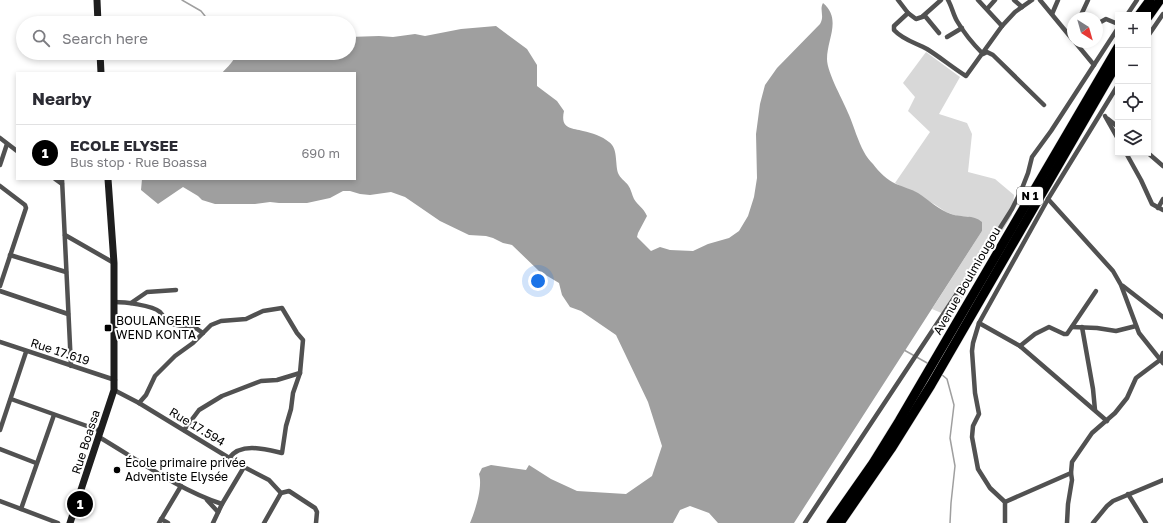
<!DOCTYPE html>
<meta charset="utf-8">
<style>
body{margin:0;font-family:"Golos Text",sans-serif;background:#f7f7f7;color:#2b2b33}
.controls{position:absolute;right:12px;top:12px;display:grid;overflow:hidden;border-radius:0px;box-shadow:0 2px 6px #0003}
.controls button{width:36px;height:36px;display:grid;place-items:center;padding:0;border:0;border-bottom:1px solid #e1e1e2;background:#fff;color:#2b2b33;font:20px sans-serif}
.compass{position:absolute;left:1067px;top:12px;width:36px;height:36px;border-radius:50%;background:#fff;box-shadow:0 2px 6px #0003;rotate:143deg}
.you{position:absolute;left:538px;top:281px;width:14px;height:14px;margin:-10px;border:3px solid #fff;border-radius:50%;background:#1a73e8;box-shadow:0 0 0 6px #1a73e833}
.badge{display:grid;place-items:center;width:26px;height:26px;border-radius:50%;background:#000;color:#fff;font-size:13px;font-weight:700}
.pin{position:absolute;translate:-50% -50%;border:2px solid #fff;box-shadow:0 1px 4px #0006}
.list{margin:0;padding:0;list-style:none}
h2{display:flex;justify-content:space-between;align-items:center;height:52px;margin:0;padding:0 16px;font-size:17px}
h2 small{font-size:13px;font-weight:400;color:#7c7c81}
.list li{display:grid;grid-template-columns:26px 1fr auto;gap:12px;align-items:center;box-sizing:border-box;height:56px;padding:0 16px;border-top:1px solid #e1e1e2}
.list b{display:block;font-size:15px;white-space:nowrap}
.list p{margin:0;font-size:13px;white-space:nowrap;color:#7c7c81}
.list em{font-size:13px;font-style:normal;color:#7c7c81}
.icon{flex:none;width:22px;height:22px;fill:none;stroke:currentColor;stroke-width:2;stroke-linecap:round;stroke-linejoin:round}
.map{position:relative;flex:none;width:1163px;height:523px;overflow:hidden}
.search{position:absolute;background:#fff;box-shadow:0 2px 6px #0003;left:16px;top:16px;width:340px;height:44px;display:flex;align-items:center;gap:10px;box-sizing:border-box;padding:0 14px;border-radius:22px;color:#7c7c81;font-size:15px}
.panel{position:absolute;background:#fff;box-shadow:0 2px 6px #0003;left:16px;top:72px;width:340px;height:108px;border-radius:0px}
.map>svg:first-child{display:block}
.green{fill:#d8d8d8}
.water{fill:#9f9f9f}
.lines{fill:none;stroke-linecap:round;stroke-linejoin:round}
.stream{stroke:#9f9f9f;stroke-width:1.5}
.highway-casing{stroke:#dbdbdb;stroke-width:10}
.street{stroke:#515151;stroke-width:4.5}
.secondary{stroke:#1e1e1e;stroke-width:7}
.highway{stroke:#000;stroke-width:9}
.poi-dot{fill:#000;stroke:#fff;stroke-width:1.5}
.labels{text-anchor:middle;stroke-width:4;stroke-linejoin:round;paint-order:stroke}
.shield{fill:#fff;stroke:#4c4c4c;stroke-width:1}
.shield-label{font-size:11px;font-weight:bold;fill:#000}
.street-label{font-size:12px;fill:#000;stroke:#fff}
.poi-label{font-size:12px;fill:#000;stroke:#fff;text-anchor:start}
</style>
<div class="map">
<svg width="1163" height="523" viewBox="0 0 1163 523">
<rect width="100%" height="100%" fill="#fff"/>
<polygon class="green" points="926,52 960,77 939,114 967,123 972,134 968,172 995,179 1014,195 1012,215 951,317 932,309 982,231 968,216 957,216 946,212 934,204 895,183 930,132 908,111 915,97 903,83"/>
<path class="water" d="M 823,3 C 842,19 827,39 827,59 C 827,73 844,102 849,115 C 854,127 858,141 864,152 C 866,156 870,161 873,164 C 879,172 887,180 896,184 C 903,187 911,189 918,193 C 929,200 939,210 951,214 C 962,218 973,214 982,222 L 982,231 L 794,523 L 718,523 L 709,513 L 690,506 L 680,510 L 673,523 L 470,523 C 475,511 483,487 479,474 L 482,468 L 491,465 L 526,470 L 529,465 L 551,479 L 577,491 L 626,494 L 652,476 L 662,446 L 648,402 L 616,335 L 581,311 L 570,307 L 562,295 L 559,283 L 539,271 L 512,245 L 503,243 L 493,238 L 486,236 L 469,235 L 440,221 L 405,197 L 391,192 L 370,195 L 360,194 L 350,191 L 343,191 L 330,198 L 307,203 L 279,203 L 270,202 L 255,204 L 215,204 L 202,200 L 198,196 L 183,187 L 158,204 L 141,190 L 142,179 L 355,179 L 355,73 L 222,73 C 227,67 235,61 236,53 L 349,53 L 349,37 L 379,36 L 393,37 L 415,34 L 425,36 L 461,29 L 496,26 L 527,49 L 537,65 L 537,86 L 557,101 L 564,111 C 560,129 571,128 583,131 C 592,133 602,136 609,142 C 618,148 615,163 618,173 C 620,178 625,181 628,185 C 631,189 632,195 634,199 C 638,206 643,207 647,216 L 638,233 L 637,237 L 651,251 L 660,247 L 670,250 L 693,251 L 708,244 L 729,238 L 739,231 L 748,216 L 754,197 L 757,178 L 756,134 L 760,104 L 765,85 L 777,68 L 820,24 C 825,16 819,10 823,3 Z"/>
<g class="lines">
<g class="stream">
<polyline points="182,0 201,11 205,16 206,23"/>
<polyline points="904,350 929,364"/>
<polyline points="941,374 947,379 954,405 950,438 955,466 951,503 950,523"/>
</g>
<g class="highway-casing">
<g id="highway">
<polyline points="1139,15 1150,0"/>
<polyline points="1148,17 1160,0"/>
<polyline points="831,523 873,463 899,421 1118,47"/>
<polyline points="840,523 891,449 931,385 1118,62"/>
</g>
</g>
<g class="street">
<polyline points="898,0 908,13 916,19 925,16 939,33"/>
<path d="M 948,0 C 952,7 953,14 957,21 C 964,33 973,44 983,54 L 987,52 L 993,55 L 1044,105"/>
<polyline points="978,0 1002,26"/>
<polyline points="1014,0 1022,7"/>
<polyline points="1040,0 1073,40"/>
<polyline points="987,9 995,0"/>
<path d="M 908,13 L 894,26 L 894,30 C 903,40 916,43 927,49 C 940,57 953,68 966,76 L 1002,26 L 1015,12 L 1032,0"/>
<polyline points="1082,13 1088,0"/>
<polyline points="1052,14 1058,0"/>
<polyline points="1127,15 1137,0"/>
<polyline points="923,16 941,0"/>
<polyline points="1097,24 1106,19 1118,24"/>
<polyline points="1148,36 1163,14"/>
<polyline points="947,37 962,28"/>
<polyline points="1075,42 1094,65"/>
<polyline points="1118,85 1048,199 1113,271 1121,285 1139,333 1163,363"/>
<polyline points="1105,116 1118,139"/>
<polyline points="1108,119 1118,127"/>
<polyline points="0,138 17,151"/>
<polyline points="1126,153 1141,180 1152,204 1163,210"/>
<polyline points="1148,153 1163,166"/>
<polyline points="0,165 7,144"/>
<polyline points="55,179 62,184"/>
<polyline points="62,179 71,366"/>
<polyline points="0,186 25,205 26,208 0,286"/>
<polyline points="1158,208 1163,199"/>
<polyline points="65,235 114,263"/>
<polyline points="10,255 66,272"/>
<polyline points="1123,286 1163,317"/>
<polyline points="0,291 68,314"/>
<path d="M 114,302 C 124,302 152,305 160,312 C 164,316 165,321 170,323 C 179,327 185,325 192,327 C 196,327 199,331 203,333"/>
<polyline points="131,303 147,292 176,290"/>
<polyline points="979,323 1020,346 1107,421"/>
<polyline points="1072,327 1097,328 1116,331 1136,326"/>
<polyline points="1082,327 1093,389 1095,410"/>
<polyline points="0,342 115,380"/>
<polyline points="1020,346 1035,334 1049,327 1064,334 1067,334 1096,291"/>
<polyline points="114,390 139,403 244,467 269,480 281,493 289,491 315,508 317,512 316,523"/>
<polyline points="11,399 101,431"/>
<path d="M 139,403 L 146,395 L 155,376 L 175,356 L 193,343 L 211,325 L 221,321 L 246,319 L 263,311 L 282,308 L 297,333 L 303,340 L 300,373 L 293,393 L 291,409 L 286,426 L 282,453 C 265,449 241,442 229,458"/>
<polyline points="0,430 26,352"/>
<polyline points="184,430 199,410 222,396 261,381 277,380 300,373"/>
<path d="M 99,437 C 138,460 179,490 222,504"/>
<polyline points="0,449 36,463"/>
<polyline points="1128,494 1146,523"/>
<polyline points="207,500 218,512"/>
<polyline points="0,501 58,523"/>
<polyline points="1005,502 1071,473 1072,462 1092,433 1115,413 1127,398 1136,378 1160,360 1163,353"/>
<polyline points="21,509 54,415"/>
<polyline points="161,519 168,523"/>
<polyline points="159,523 181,486"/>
<polyline points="213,523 222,504 244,467"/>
<polyline points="264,523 281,493"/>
<polyline points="805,523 995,236 1012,209 1021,191 1028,173 1032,157 1051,131 1118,28"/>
<polyline points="1005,523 1005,502 990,488 978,469 972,437 973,426 979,414 975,393 972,351 973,343 979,323 1048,199"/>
<polyline points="1067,523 1068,504 1072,480 1071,473"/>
<polyline points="1093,523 1107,506 1113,501 1163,480"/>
</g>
<g class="secondary">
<polyline points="97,0 98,23"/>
<polyline points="100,53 101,73"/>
<polyline points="70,523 114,390 114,263 108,179"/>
</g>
<use href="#highway" class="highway"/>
</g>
<g class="poi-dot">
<rect x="104" y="324" width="8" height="8" rx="2"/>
<circle cx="117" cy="470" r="4"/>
</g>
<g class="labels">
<rect class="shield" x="1017" y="187" width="26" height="18" rx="3"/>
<g class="shield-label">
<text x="1030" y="200">N 1</text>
</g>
<g class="street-label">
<text transform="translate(967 281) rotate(-60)" y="4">Avenue Boulmiougou</text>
<text transform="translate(60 352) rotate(18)" y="4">Rue 17.619</text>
<text transform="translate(197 427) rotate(31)" y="4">Rue 17.594</text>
<text transform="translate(86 442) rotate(-72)" y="4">Rue Boassa</text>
</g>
<g class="poi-label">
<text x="116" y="325">BOULANGERIE<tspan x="116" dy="14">WEND KONTA</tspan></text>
<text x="125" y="467">École primaire privée<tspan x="125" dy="14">Adventiste Elysée</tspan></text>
</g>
</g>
</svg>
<div class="controls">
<button>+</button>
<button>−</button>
<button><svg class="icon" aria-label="locate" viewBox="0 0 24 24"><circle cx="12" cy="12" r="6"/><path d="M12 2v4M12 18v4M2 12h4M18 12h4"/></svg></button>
<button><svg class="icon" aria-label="layers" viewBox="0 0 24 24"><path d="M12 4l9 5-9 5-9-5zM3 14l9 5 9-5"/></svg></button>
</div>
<svg class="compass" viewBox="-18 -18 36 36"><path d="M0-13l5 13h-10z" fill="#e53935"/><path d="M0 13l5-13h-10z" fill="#7c7c81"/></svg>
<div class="you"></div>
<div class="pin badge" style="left:80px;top:504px">1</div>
<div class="search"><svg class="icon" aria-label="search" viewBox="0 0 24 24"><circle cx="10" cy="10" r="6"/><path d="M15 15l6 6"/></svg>Search here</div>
<section class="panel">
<h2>Nearby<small></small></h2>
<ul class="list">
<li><span class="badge">1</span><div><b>ECOLE ELYSEE</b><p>Bus stop · Rue Boassa</p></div><em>690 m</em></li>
</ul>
</section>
</div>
